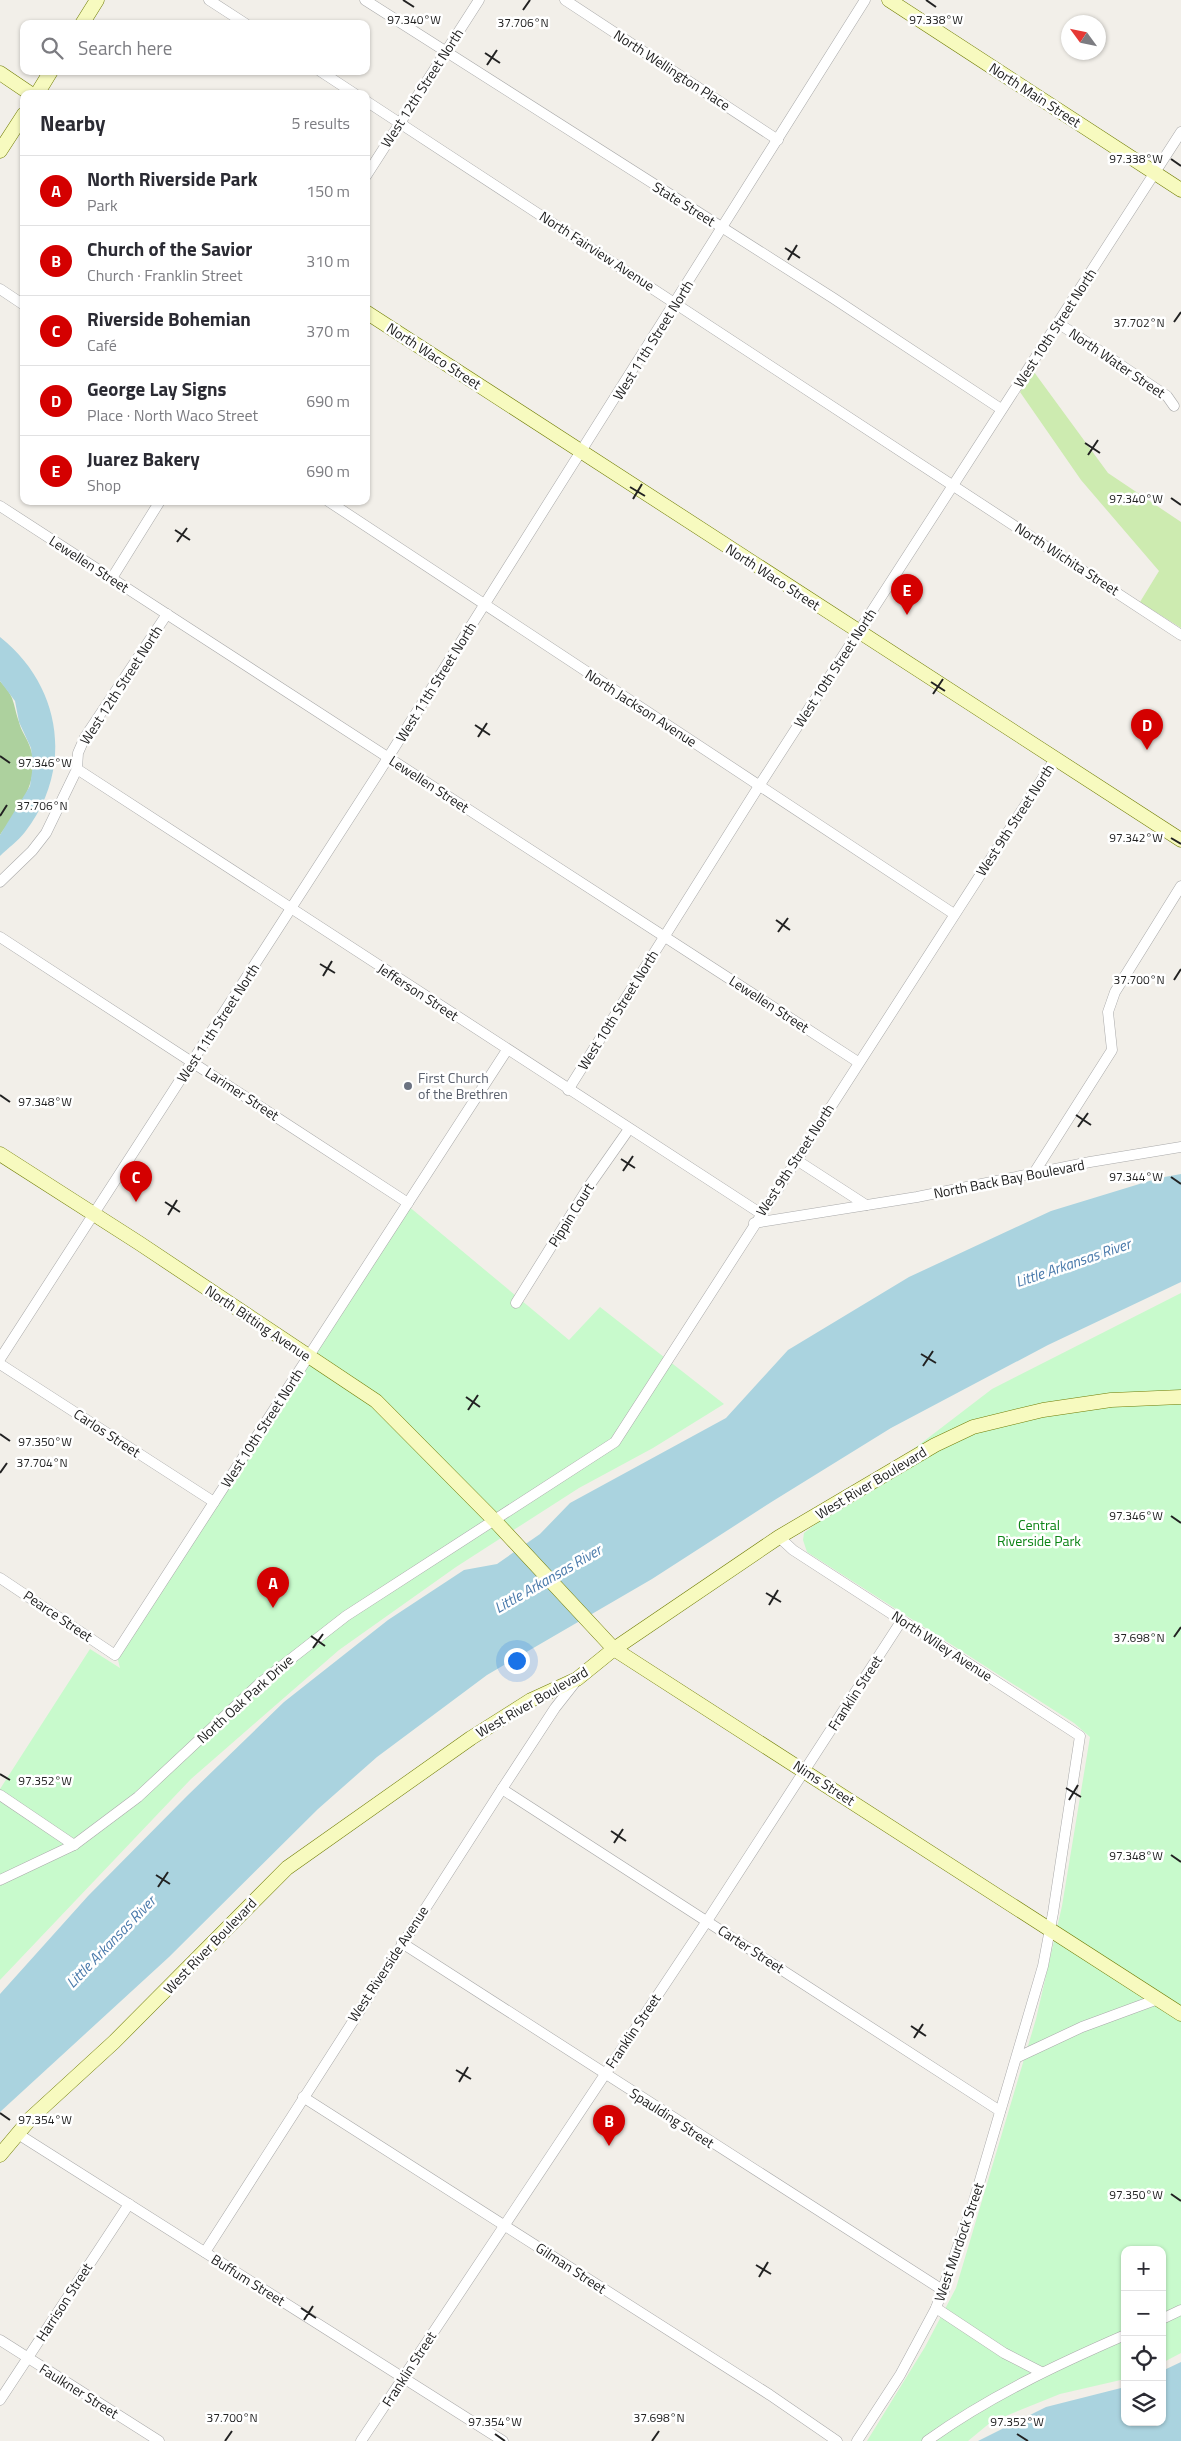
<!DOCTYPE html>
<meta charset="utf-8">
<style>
body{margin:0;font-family:"Titillium Web",sans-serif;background:#f7f7f7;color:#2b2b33}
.controls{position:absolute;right:15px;bottom:15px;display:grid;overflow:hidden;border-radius:10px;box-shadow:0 1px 4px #0004}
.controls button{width:45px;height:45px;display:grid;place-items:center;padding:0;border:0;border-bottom:1px solid #e1e1e2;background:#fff;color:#2b2b33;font:25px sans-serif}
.compass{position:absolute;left:1061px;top:15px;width:45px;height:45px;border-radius:50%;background:#fff;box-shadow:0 1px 4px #0004;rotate:303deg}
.you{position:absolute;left:516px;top:1660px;width:18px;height:18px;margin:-12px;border:4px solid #fff;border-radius:50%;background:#1a73e8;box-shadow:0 0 0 8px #1a73e833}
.badge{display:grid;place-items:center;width:32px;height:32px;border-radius:50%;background:#d40000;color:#fff;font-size:16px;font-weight:700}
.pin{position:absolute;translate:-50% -41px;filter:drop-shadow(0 1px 2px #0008)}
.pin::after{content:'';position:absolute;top:26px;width:18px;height:15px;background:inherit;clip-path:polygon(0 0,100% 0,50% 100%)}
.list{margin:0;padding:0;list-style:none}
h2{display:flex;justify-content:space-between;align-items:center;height:65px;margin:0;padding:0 20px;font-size:21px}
h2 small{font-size:16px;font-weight:400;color:#7c7c81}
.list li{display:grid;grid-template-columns:32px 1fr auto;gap:15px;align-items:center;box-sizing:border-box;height:70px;padding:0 20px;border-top:1px solid #e1e1e2}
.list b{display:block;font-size:19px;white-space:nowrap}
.list p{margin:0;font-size:16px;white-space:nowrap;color:#7c7c81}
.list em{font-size:16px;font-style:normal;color:#7c7c81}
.icon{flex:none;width:28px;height:28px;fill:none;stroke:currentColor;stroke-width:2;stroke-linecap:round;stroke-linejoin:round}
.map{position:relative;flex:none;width:1181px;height:2441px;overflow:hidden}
.search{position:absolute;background:#fff;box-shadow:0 1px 4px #0004;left:20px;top:20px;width:350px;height:55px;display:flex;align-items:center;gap:12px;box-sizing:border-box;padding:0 18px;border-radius:10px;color:#7c7c81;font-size:19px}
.panel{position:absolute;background:#fff;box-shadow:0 1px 4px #0004;left:20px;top:90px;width:350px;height:415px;border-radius:10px}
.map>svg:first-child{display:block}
.grass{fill:#cdebb0}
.forest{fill:#add19e}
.park{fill:#c8facc}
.water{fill:#aad3df}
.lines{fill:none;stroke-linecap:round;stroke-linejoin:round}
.street-casing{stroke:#a9a9a9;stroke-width:11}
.secondary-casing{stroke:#707d05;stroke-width:15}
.street{stroke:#fff;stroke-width:10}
.secondary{stroke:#f7fabf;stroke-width:14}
.ticks{fill:none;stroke:#222;stroke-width:2}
.worship-dot{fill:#6b7280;stroke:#fff;stroke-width:2}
.labels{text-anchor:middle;stroke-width:5;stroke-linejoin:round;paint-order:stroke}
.street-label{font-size:14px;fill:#222;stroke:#fff}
.worship-label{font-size:14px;fill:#5b616d;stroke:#fff;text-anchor:start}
.park-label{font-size:14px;fill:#0c8416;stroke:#fff}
.water-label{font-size:15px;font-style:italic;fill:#4a7aab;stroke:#fff}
.ticks-label{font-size:12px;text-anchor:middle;fill:#222;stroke:#fff;stroke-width:5;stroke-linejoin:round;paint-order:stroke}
</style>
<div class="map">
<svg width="1181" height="2441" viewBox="0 0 1181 2441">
<rect width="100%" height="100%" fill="#f2efe9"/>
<polygon class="grass" points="1034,372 1108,473 1181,522 1181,628 1140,602 1159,571 1081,480 1020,392"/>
<path class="forest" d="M 0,681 C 16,699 12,701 19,722 C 21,731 27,738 30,747 C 42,779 18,810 0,835 Z"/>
<g class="park">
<polygon points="407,1205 569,1340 600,1307 724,1404 653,1448 579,1488 456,1567 339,1650 191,1779 0,1980 0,1789 90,1649 120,1668 117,1656"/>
<polygon points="1181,1293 1181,2353 1162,2363 1162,2250 1125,2250 1125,2379 1060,2394 991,2422 968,2441 867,2441 925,2347 956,2288 1036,2019 1062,1906 1090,1737 1074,1723 807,1552 803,1540 804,1533 992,1389"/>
</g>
<g class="water">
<path d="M 0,637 C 62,686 74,769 25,832 C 18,841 8,848 0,856 L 0,835 L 30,786 L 33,765 L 31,748 L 19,722 L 15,701 L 0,681 Z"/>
<polygon points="1181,1174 1181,1282 1048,1345 891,1428 773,1501 652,1579 487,1675 377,1757 318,1809 169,1957 0,2112 0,1994 88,1896 187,1796 284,1702 388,1620 464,1570 497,1564 540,1534 570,1503 726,1418 788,1350 909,1277 1051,1211 1159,1178"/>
<polygon points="1181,2362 1181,2441 978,2441 1046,2407 1125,2387 1125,2422 1162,2422 1162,2371"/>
</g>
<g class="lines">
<g class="street-casing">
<g id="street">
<polyline points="209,0 246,24"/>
<polyline points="365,0 833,298 1001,409"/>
<polyline points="565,0 778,140"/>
<polyline points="320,71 355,94"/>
<polyline points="366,101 1181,635"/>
<polyline points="366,176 479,0"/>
<polyline points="0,289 24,305"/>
<polyline points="1058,323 1167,396 1174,406"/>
<polyline points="328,501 954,914"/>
<polyline points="0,506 858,1062"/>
<polyline points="112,578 160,501"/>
<polyline points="77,769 760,1213"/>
<polyline points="0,882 32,851 46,833 77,769 78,753 85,737 167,614"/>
<polyline points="0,937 408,1203"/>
<polyline points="568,1090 759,786 1181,132"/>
<polyline points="795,1159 866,1205"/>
<polyline points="1034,1173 1112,1050 1108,1012 1115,992 1181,886"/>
<polyline points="754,1223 917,1197 1090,1162 1181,1147"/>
<polyline points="516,1303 589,1186 629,1129"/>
<polyline points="0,1359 379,772 865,0"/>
<polyline points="0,1364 214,1502"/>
<polyline points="779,1537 793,1550 1080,1736 1053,1913 1043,1966 973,2204 936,2308 900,2375 857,2441"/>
<polyline points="0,1578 115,1655 507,1050"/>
<polyline points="502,1789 1000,2111"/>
<polyline points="0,1795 74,1845"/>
<polyline points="0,1880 74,1845 138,1797 260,1683 346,1616 615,1442 1055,759"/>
<polyline points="402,1943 944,2291"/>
<polyline points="1018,2057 1082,2027 1158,1999"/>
<polyline points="303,2097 770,2395 837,2441"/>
<polyline points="18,2134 503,2441"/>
<polyline points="205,2252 502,1789 555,1708 577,1680"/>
<polyline points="936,2308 1004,2353 1041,2372"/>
<polyline points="1162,2319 1181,2310"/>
<polyline points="0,2340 159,2441"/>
<polyline points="0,2400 129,2204"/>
<polyline points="361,2441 707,1921 902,1620"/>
<path d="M 927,2441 C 988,2397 1056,2365 1125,2335"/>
</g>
</g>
<g class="secondary-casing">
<g id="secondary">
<polyline points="889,0 1181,190"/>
<polyline points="82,24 97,0"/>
<polyline points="0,73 31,94"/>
<polyline points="37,94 51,71"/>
<polyline points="0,151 24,114"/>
<polyline points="366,312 1181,840"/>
<polyline points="0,1154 139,1243 376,1401 494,1520 614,1649 1181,2014"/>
<polyline points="0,2155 31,2118 114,2042 287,1868 471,1738 531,1700 577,1679 614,1649 779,1537 935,1445 973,1427 1043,1410 1111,1400 1181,1397"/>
</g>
</g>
<use href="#street" class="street"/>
<use href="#secondary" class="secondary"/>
</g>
<path class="ticks" d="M 403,0 L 414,7M 926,0 L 936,7M 523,10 L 530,0M 485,53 L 500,63M 487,65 L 497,50M 1171,159 L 1181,166M 785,248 L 800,258M 788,260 L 797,245M 1174,322 L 1181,312M 1085,443 L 1100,453M 1088,455 L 1098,440M 630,487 L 645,496M 1171,498 L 1181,505M 633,499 L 642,484M 175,530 L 190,540M 177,542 L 187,528M 931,682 L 945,691M 933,694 L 943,679M 475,725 L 490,735M 478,737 L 487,723M 0,756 L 10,763M 0,816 L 7,805M 1171,838 L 1181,844M 776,920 L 790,930M 778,932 L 788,918M 320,964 L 335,973M 323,976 L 332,961M 1174,980 L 1181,969M 0,1095 L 10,1102M 1076,1115 L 1091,1125M 1078,1127 L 1088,1113M 621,1159 L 635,1168M 623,1171 L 633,1156M 1171,1177 L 1181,1184M 165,1202 L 180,1212M 168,1215 L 177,1200M 921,1354 L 936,1363M 923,1366 L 933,1351M 466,1397 L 480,1407M 468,1410 L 478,1395M 0,1434 L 10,1441M 0,1473 L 7,1463M 1171,1516 L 1181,1523M 766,1593 L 781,1602M 769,1605 L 778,1590M 311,1636 L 325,1646M 1174,1637 L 1181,1627M 313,1648 L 323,1634M 0,1774 L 10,1780M 1066,1788 L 1081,1797M 1069,1800 L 1078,1785M 611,1831 L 626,1841M 614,1843 L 623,1829M 1171,1855 L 1181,1862M 156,1875 L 170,1884M 158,1887 L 168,1872M 911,2026 L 926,2036M 914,2038 L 923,2024M 456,2070 L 471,2079M 459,2082 L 468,2067M 0,2113 L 10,2120M 1171,2194 L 1181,2201M 756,2265 L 771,2274M 759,2277 L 768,2262M 301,2308 L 316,2318M 304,2320 L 313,2306M 495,2434 L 505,2441M 1017,2434 L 1028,2441M 225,2441 L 232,2431M 652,2441 L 659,2431"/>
<circle class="worship-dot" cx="408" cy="1086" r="5"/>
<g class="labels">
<g class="street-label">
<text transform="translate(672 70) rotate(33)" y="5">North Wellington Place</text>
<text transform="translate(422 88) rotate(-57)" y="5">West 12th Street North</text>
<text transform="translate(1035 95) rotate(33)" y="5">North Main Street</text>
<text transform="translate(684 204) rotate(32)" y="5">State Street</text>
<text transform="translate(597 251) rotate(33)" y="5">North Fairview Avenue</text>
<text transform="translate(1055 328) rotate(-57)" y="5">West 10th Street North</text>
<text transform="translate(653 340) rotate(-58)" y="5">West 11th Street North</text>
<text transform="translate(434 356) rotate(33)" y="5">North Waco Street</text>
<text transform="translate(1117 363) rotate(34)" y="5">North Water Street</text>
<text transform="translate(1067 559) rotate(33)" y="5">North Wichita Street</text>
<text transform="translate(89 564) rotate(33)" y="5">Lewellen Street</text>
<text transform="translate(773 577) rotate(33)" y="5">North Waco Street</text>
<text transform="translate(835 668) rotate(-57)" y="5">West 10th Street North</text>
<text transform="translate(436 682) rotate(-58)" y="5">West 11th Street North</text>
<text transform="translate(121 685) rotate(-57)" y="5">West 12th Street North</text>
<text transform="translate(641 708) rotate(33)" y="5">North Jackson Avenue</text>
<text transform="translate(429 784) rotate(33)" y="5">Lewellen Street</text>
<text transform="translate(1015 820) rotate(-57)" y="5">West 9th Street North</text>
<text transform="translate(418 992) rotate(33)" y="5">Jefferson Street</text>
<text transform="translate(769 1004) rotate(33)" y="5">Lewellen Street</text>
<text transform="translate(618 1010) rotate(-58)" y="5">West 10th Street North</text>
<text transform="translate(218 1023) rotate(-57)" y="5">West 11th Street North</text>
<text transform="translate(242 1094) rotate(33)" y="5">Larimer Street</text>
<text transform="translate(795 1160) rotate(-57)" y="5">West 9th Street North</text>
<text transform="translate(1009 1179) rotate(-11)" y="5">North Back Bay Boulevard</text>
<text transform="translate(571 1215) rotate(-58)" y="5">Pippin Court</text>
<text transform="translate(258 1323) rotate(34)" y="5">North Bitting Avenue</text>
<text transform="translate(262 1428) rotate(-57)" y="5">West 10th Street North</text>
<text transform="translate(107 1433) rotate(33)" y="5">Carlos Street</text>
<text transform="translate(871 1483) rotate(-31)" y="5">West River Boulevard</text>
<text transform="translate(58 1616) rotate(34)" y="5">Pearce Street</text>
<text transform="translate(942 1646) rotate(33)" y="5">North Wiley Avenue</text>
<text transform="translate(855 1693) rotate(-57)" y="5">Franklin Street</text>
<text transform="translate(245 1699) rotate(-42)" y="5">North Oak Park Drive</text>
<text transform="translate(532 1702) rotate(-30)" y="5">West River Boulevard</text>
<text transform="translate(824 1783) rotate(33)" y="5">Nims Street</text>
<text transform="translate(210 1946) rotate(-46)" y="5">West River Boulevard</text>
<text transform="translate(751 1949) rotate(33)" y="5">Carter Street</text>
<text transform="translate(388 1964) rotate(-57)" y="5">West Riverside Avenue</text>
<text transform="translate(633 2031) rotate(-56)" y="5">Franklin Street</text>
<text transform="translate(672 2118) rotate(33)" y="5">Spaulding Street</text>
<text transform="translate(959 2242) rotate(-71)" y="5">West Murdock Street</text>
<text transform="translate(571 2268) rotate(33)" y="5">Gilman Street</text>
<text transform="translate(248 2280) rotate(32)" y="5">Buffum Street</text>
<text transform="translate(64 2302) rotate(-57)" y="5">Harrison Street</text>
<text transform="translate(409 2369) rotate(-57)" y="5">Franklin Street</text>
<text transform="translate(79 2391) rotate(32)" y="5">Faulkner Street</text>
</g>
<g class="worship-label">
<text x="418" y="1083">First Church<tspan x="418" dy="16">of the Brethren</tspan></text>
</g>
<g class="park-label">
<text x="1039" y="1530">Central<tspan x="1039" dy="16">Riverside Park</tspan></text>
</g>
<g class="water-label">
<text transform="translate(1073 1263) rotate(-19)" y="5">Little Arkansas River</text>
<text transform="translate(548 1579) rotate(-30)" y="5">Little Arkansas River</text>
<text transform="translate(111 1942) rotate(-46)" y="5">Little Arkansas River</text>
</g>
</g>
<g class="ticks-label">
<text x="414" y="24">97.340°W</text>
<text x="936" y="24">97.338°W</text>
<text x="523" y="27">37.706°N</text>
<text x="1136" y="163">97.338°W</text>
<text x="1139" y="327">37.702°N</text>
<text x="1136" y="503">97.340°W</text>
<text x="45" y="767">97.346°W</text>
<text x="42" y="810">37.706°N</text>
<text x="1136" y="842">97.342°W</text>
<text x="1139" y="984">37.700°N</text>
<text x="45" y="1106">97.348°W</text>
<text x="1136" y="1181">97.344°W</text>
<text x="45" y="1446">97.350°W</text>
<text x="42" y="1467">37.704°N</text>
<text x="1136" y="1520">97.346°W</text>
<text x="1139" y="1642">37.698°N</text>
<text x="45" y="1785">97.352°W</text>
<text x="1136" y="1860">97.348°W</text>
<text x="45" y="2124">97.354°W</text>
<text x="1136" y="2199">97.350°W</text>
<text x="232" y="2422">37.700°N</text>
<text x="659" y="2422">37.698°N</text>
<text x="495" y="2426">97.354°W</text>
<text x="1017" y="2426">97.352°W</text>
</g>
</svg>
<div class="controls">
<button>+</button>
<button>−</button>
<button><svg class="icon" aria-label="locate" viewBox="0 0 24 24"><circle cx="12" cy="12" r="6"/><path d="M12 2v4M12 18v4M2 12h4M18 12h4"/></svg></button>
<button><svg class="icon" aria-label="layers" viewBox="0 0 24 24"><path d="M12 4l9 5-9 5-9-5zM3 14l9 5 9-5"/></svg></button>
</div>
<svg class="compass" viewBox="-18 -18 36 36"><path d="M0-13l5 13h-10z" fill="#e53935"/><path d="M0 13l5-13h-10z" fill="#7c7c81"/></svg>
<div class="you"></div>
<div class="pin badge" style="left:273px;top:1608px">A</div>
<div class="pin badge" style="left:609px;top:2146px">B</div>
<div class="pin badge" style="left:136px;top:1202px">C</div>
<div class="pin badge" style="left:1147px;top:750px">D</div>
<div class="pin badge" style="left:907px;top:615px">E</div>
<div class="search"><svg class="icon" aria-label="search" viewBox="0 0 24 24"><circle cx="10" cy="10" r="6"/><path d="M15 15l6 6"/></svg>Search here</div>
<section class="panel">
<h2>Nearby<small>5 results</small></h2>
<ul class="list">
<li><span class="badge">A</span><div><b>North Riverside Park</b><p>Park</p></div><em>150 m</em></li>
<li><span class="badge">B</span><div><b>Church of the Savior</b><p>Church · Franklin Street</p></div><em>310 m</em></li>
<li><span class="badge">C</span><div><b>Riverside Bohemian</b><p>Café</p></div><em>370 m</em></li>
<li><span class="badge">D</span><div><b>George Lay Signs</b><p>Place · North Waco Street</p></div><em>690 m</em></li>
<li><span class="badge">E</span><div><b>Juarez Bakery</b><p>Shop</p></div><em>690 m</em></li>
</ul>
</section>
</div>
